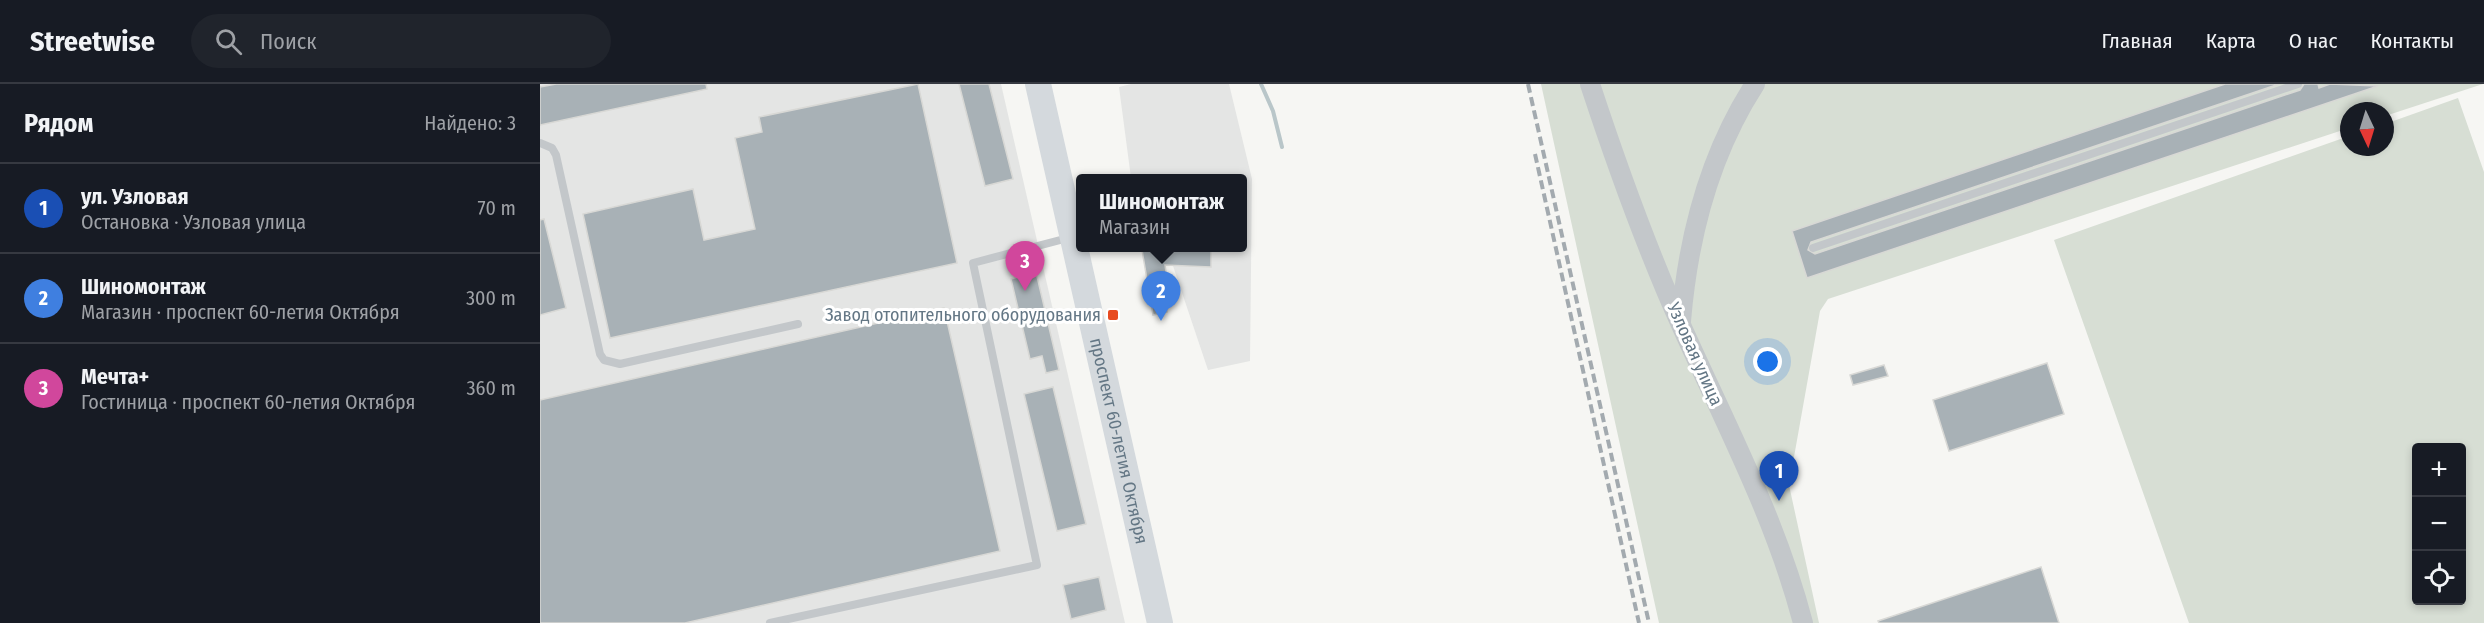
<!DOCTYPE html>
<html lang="ru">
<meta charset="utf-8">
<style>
body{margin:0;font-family:"Fira Sans Condensed",sans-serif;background:#20242c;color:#f1f3f6}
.controls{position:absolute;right:18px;bottom:18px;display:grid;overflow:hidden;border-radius:6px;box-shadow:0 3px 9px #0003}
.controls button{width:54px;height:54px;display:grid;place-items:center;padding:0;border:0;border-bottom:2px solid #363941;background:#171b24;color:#f1f3f6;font:30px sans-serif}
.compass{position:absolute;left:1800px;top:18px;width:54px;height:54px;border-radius:50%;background:#171b24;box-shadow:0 3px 9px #0003;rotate:176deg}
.you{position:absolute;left:1228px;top:278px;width:21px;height:21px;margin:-15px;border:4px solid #fff;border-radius:50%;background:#1a73e8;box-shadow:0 0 0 9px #1a73e833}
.badge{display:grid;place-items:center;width:39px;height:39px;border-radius:50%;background:#0b8043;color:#fff;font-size:20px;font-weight:700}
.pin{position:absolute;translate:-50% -50px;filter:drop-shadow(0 2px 3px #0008)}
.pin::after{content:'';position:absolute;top:32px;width:21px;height:18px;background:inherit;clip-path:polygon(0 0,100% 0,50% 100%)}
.popup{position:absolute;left:536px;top:90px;width:171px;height:78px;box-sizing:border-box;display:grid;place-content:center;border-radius:6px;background:#171b24;filter:drop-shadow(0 2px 4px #0005);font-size:20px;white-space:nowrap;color:#9ea1a6}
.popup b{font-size:22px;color:#f1f3f6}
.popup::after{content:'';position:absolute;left:50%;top:100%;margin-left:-12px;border:12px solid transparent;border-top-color:#171b24}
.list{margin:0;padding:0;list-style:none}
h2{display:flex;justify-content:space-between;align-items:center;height:78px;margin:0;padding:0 24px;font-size:26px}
h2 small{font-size:20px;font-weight:400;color:#9ea1a6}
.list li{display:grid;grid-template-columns:39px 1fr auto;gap:18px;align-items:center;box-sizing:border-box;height:90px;padding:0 24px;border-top:2px solid #363941}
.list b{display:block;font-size:22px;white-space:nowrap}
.list p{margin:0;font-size:20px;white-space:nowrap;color:#9ea1a6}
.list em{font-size:20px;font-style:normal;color:#9ea1a6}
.icon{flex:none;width:33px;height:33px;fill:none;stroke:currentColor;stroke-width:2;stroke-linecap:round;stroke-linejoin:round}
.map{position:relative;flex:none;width:1944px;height:539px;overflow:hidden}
header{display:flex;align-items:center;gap:36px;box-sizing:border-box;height:84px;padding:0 30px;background:#171b24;border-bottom:2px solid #363941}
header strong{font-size:28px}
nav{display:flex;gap:33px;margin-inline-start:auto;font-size:21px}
.search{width:420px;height:54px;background:#20242c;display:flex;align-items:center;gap:15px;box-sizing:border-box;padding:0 21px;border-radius:33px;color:#9ea1a6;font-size:22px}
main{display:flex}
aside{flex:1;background:#171b24}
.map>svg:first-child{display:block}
.built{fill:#e4e5e4}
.green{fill:#d7ded4;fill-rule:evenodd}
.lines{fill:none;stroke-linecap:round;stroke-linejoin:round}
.stream{stroke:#b9c6c9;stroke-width:4}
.building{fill:#a8b1b6;stroke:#d8d8d5;stroke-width:1.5}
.service{stroke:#c3c7ca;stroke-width:8}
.tertiary{stroke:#c3c7ca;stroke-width:20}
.trunk{stroke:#d4d9dd;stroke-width:26}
.rail{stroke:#a3aaaf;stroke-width:4;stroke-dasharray:9 4.5;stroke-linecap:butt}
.poi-dot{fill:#e84b21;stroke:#fff;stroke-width:2}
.labels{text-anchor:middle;stroke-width:6;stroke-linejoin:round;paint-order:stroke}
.poi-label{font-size:18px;fill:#647785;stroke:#fff;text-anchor:end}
.street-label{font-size:18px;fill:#647785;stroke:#fff}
</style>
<header>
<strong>Streetwise</strong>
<div class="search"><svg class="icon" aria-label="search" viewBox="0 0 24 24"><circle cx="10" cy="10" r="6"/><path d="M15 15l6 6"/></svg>Поиск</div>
<nav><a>Главная</a><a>Карта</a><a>О нас</a><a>Контакты</a></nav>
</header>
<main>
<aside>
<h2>Рядом<small>Найдено: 3</small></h2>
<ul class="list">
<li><span class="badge" style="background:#1a4fb4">1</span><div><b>ул. Узловая</b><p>Остановка · Узловая улица</p></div><em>70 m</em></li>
<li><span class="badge" style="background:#3f7fe0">2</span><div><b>Шиномонтаж</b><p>Магазин · проспект 60-летия Октября</p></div><em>300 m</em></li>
<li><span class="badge" style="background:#d1479c">3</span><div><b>Мечта+</b><p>Гостиница · проспект 60-летия Октября</p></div><em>360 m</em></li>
</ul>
</aside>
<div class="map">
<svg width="1944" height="539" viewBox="0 0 1944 539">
<rect width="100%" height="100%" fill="#f6f6f3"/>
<g class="built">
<polygon points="0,0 461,0 585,539 0,539"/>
<polygon points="591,0 689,0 712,95 710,277 668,286 627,164 702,164 702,94 591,94 579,3"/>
</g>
<g class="green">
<polygon points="1001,0 1943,0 1845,32 1845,27 1809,27 1809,44 1288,215 1280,227 1249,401 1279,539 1119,539"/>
<path d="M 1918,14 L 1944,88 L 1944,539 L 1649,539 L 1514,156 L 1809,52 L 1809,63 L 1845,63 L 1845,40 ZM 1876,364 L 1922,364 L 1922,516 L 1876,516 Z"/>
</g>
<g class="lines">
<polyline class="stream" points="721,0 733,27 742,63"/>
</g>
<g class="building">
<polygon points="16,0 166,0 167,5 0,41 0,3"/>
<polygon points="378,0 417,179 70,254 43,130 153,105 164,156 215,145 195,54 222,48 219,33"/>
<polygon points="419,0 449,0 473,95 445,102"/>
<polygon points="1685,0 1739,0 1271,158 1268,166 1275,170 1760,6 1764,0 1778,0 1779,4 1790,0 1838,2 1267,194 1252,147"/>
<polygon points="4,135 26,224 0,231 0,136"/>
<polygon points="619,164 671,164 671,183 625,181 627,195 621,197 627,228 613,231 602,166"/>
<polygon points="496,188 519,286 506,289 502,272 490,275 471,195"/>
<polygon points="404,224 460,467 145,539 0,539 0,316"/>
<polygon points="1507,279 1524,330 1409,367 1393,316"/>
<polygon points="1344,281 1348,292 1313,301 1310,291"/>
<polygon points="513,303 546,440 517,447 484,310"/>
<polygon points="1501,483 1519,539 1339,539 1338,537"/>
<polygon points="559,493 566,526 531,535 523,501"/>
</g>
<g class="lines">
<g class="service">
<polyline points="0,59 12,64 16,71 60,270 64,276 80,280 258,240"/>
<polyline points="1273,164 1758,0"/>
<polyline points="230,539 497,481 433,179 528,154"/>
</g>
<g class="tertiary">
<path d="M 1050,0 C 1077,82 1106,163 1141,241 C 1185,339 1236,435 1263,539"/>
<path d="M 1141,237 C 1148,153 1169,71 1215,0"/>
</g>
<path class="trunk" id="s1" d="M 498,0 L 620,539"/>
<g class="rail">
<polyline points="988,0 1109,539"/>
<polyline points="995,70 1099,539"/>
</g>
</g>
<rect class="poi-dot" x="567" y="225" width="12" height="12" rx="3"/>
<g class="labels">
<g class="poi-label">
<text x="561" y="237">Завод отопительного оборудования</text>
</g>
<g class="street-label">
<text transform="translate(1155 270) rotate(66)" y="6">Узловая улица</text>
<text dy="6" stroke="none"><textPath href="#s1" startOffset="366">проспект 60-летия Октября</textPath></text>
</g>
</g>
</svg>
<div class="controls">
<button>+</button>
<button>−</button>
<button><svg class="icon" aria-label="locate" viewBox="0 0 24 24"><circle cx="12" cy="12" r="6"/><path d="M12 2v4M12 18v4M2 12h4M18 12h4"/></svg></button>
</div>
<svg class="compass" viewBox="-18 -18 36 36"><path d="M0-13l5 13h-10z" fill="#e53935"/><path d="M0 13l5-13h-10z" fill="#9ea1a6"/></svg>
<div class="you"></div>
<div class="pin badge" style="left:1239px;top:417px;background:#1a4fb4">1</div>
<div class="pin badge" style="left:621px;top:237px;background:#3f7fe0">2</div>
<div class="popup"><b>Шиномонтаж</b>Магазин</div>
<div class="pin badge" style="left:485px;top:207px;background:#d1479c">3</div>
</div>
</main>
